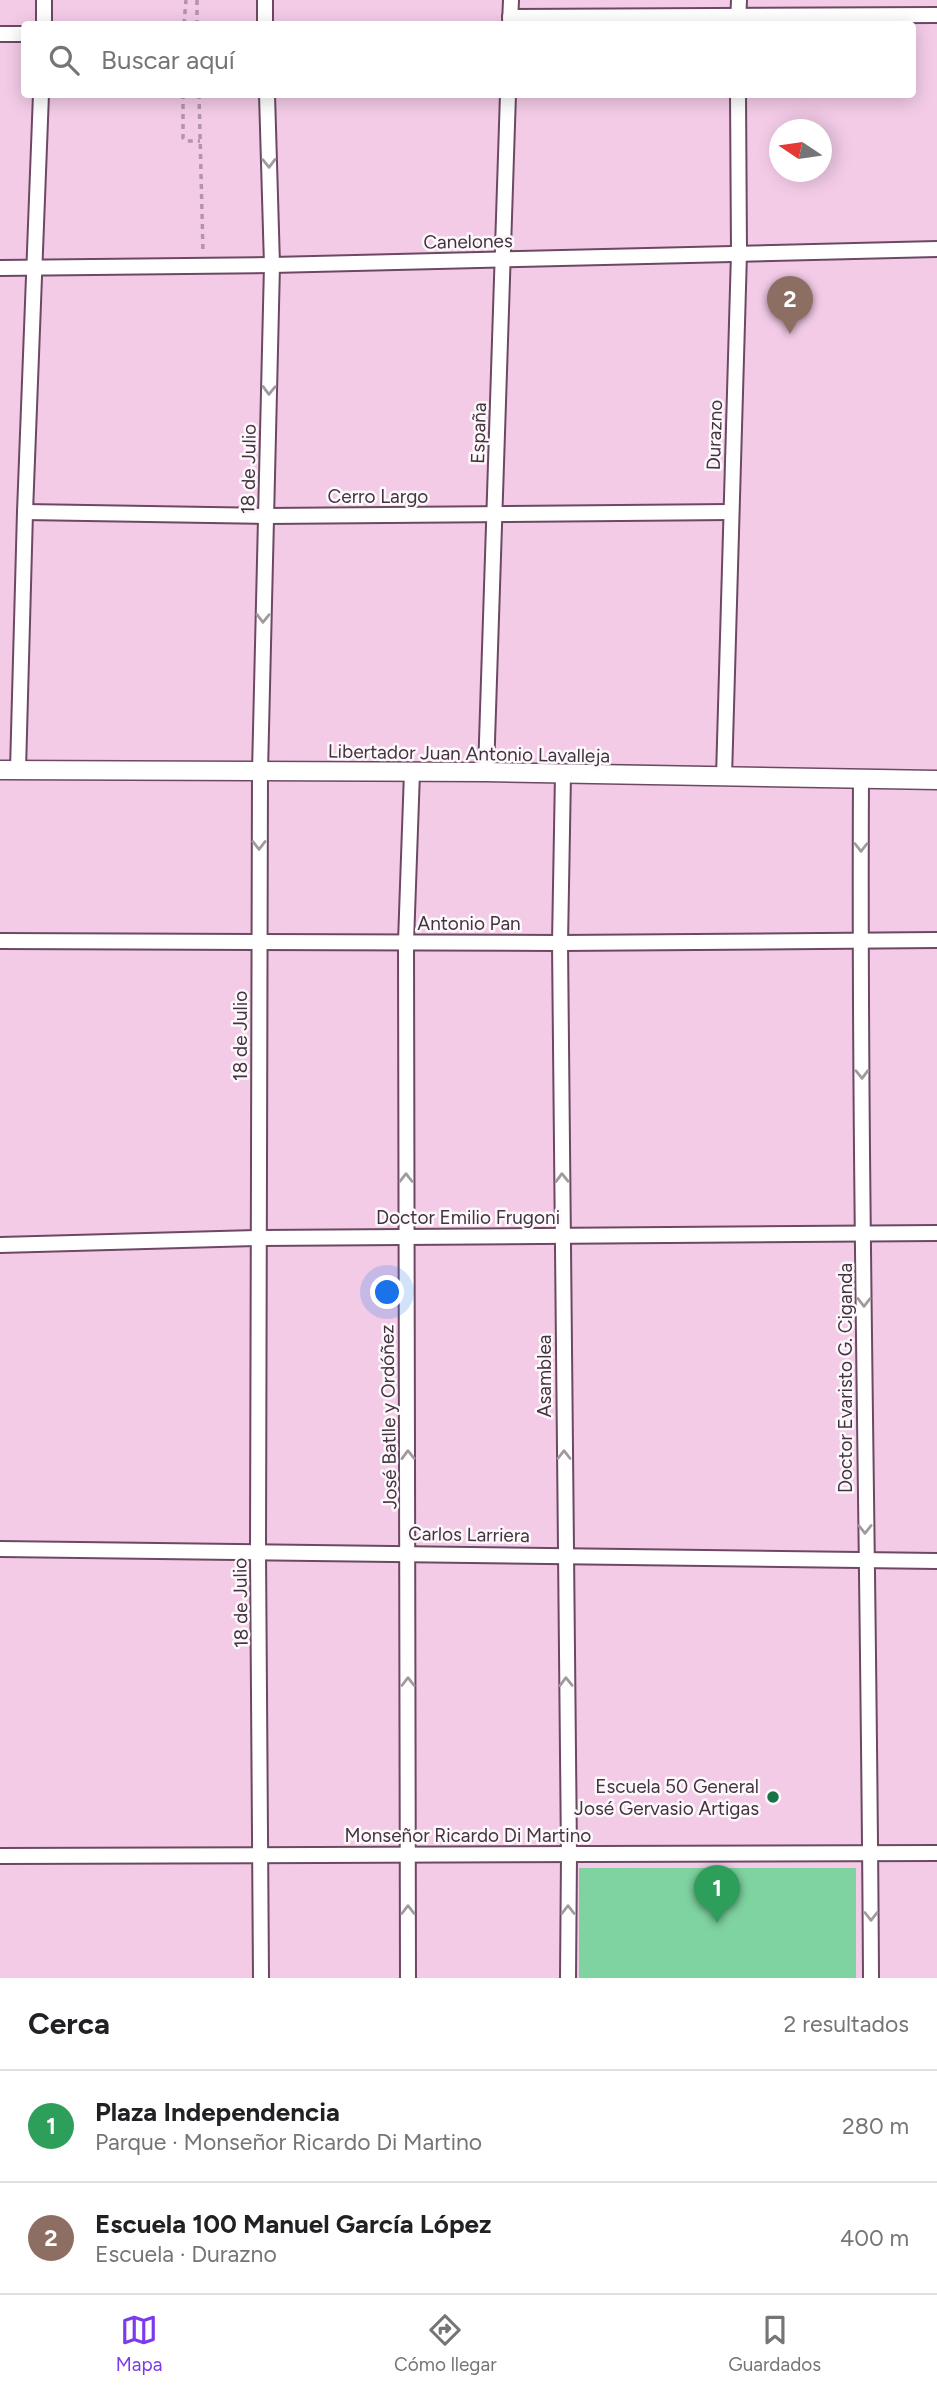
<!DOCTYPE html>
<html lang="es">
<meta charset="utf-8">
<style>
body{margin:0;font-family:Figtree,sans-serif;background:#f6f6f6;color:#202124}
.compass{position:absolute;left:769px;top:119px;width:63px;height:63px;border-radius:50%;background:#fff;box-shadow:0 4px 18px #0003;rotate:283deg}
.you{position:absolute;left:388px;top:1293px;width:24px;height:24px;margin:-18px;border:5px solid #fff;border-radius:50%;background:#1a73e8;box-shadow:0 0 0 10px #1a73e833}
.badge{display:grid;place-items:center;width:46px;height:46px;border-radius:50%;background:#7c3aed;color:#fff;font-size:23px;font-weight:700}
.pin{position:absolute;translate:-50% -58px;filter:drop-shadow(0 2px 4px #0008)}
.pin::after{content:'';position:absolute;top:37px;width:24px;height:21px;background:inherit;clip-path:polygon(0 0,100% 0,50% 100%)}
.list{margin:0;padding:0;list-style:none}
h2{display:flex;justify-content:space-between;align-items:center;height:91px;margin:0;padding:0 28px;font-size:30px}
h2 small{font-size:23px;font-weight:400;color:#757577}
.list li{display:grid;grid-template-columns:46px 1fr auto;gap:21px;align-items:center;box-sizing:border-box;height:112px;padding:0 28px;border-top:2px solid #e0e0e0}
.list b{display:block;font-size:26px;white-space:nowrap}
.list p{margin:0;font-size:23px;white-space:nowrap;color:#757577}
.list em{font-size:23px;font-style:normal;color:#757577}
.icon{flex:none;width:38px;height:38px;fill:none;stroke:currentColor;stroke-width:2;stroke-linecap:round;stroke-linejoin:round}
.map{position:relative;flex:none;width:937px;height:1978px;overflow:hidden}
.search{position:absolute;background:#fff;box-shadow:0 4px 18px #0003;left:21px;right:21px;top:21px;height:77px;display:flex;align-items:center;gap:18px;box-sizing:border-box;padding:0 24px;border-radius:7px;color:#757577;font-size:26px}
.sheet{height:315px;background:#fff}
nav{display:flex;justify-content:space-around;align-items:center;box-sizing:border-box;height:98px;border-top:2px solid #e0e0e0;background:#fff;font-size:19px;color:#757577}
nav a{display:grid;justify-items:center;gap:4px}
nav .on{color:#7c3aed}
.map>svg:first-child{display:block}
.green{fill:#7ed3a0}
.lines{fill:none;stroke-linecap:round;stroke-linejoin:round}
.minor-casing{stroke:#6b4962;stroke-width:18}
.tertiary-casing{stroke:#6b4962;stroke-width:21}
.path{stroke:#b494aa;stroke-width:3.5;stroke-dasharray:5 5;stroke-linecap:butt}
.minor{stroke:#fff;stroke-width:14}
.tertiary{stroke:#fff;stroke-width:18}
.oneway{stroke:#a1999e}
.poi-dot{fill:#1a7347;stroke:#fcf8fb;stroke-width:2.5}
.labels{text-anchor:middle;stroke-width:5;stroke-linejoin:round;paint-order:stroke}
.street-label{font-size:19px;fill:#43333e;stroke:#fcf8fb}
.poi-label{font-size:19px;fill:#43333e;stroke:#fcf8fb;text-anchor:end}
</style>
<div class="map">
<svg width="937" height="1978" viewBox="0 0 937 1978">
<rect width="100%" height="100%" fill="#f3cbe7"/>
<rect class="green" x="579" y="1868" width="277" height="110"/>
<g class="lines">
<g class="minor-casing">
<g id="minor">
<polyline points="265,0 265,24"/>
<polyline points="510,17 937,15"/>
<polyline points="44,24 44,0"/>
<polyline points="510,24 511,0"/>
<polyline points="738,24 739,0"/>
<polyline points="0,34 24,34"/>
<polyline points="0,268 272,265 937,249"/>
<polyline points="25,512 266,516 731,512"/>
<polyline points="18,770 25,512 41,94"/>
<polyline points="486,772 508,94"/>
<polyline points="563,774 560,943 569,1854 568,1978"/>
<polyline points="724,777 739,253 738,94"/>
<path d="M 861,779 C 859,1178 869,1578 871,1978"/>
<polyline points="0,941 560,943 937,940"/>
<polyline points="0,1245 260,1238 937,1233"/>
<polyline points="0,1549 937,1561"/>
<polyline points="0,1856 937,1853"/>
<polyline points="261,1978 258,1552 260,772 272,265 267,94"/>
<polyline points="408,1978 406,942 412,772"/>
</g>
</g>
<g class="tertiary-casing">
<polyline id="tertiary" points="0,770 486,772 937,780"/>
</g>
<g class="path">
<polyline points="197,0 197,24"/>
<polyline points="184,24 186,0"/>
<polyline points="183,94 183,138 186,141 200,141"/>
<polyline points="199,94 203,252"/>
</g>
<use href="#minor" class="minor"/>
<use href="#tertiary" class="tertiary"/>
</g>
<defs><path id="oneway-chevron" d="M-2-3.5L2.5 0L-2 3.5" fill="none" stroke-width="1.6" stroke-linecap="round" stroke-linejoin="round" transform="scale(1.75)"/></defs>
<g class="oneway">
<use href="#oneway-chevron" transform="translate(269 163) rotate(89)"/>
<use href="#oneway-chevron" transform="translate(269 390) rotate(91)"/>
<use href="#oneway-chevron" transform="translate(263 618) rotate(91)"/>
<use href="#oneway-chevron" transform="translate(259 845) rotate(90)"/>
<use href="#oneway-chevron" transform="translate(861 847) rotate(90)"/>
<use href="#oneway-chevron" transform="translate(862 1074) rotate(89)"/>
<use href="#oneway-chevron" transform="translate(406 1178) rotate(-90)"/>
<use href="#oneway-chevron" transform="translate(562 1178) rotate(-91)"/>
<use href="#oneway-chevron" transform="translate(864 1302) rotate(90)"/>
<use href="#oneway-chevron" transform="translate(408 1455) rotate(-91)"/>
<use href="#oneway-chevron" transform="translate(564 1455) rotate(-90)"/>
<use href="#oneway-chevron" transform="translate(865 1529) rotate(90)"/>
<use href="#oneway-chevron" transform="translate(408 1682) rotate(-90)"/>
<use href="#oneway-chevron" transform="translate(566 1682) rotate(-91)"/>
<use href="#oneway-chevron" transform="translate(408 1910) rotate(-90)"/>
<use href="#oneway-chevron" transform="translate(568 1910) rotate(-90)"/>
<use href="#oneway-chevron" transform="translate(871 1916) rotate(90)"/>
</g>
<circle class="poi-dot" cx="773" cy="1797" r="7"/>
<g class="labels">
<g class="street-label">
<text transform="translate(468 241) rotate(-1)" y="7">Canelones</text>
<text transform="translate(478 433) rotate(-88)" y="7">España</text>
<text transform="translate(714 435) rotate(-88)" y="7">Durazno</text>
<text transform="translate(248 469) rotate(-89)" y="7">18 de Julio</text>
<text x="378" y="503">Cerro Largo</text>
<text transform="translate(469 753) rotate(1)" y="7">Libertador Juan Antonio Lavalleja</text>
<text x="469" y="930">Antonio Pan</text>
<text transform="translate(240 1036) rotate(-90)" y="7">18 de Julio</text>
<text x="468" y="1224">Doctor Emilio Frugoni</text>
<text transform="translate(544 1376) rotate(-90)" y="7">Asamblea</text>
<text transform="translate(845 1378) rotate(-90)" y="7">Doctor Evaristo G. Ciganda</text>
<text transform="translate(388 1417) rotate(-91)" y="7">José Batlle y Ordóñez</text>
<text transform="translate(469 1534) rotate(1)" y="7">Carlos Larriera</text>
<text transform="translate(240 1603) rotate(-91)" y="7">18 de Julio</text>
<text x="468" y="1842">Monseñor Ricardo Di Martino</text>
</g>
<g class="poi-label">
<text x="759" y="1793">Escuela 50 General<tspan x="759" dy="22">José Gervasio Artigas</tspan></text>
</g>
</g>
</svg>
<svg class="compass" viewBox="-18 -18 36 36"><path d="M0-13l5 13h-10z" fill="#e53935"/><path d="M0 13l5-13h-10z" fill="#757577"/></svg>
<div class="you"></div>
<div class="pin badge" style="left:717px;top:1923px;background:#2e9e5b">1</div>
<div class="pin badge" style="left:790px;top:334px;background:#8d6e63">2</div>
<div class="search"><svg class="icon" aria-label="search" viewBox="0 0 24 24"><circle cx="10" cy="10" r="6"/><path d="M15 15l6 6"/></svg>Buscar aquí</div>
</div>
<section class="sheet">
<h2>Cerca<small>2 resultados</small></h2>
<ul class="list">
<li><span class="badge" style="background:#2e9e5b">1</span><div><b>Plaza Independencia</b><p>Parque · Monseñor Ricardo Di Martino</p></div><em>280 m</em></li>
<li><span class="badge" style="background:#8d6e63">2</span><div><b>Escuela 100 Manuel García López</b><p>Escuela · Durazno</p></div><em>400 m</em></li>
</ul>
</section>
<nav>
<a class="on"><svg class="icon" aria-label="map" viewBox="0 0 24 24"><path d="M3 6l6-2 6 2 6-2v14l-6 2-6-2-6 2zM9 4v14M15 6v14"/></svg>Mapa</a>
<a><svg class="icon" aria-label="directions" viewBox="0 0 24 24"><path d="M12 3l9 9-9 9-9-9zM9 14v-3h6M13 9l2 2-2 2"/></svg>Cómo llegar</a>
<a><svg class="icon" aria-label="saved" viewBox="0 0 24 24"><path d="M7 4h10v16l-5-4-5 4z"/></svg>Guardados</a>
</nav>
